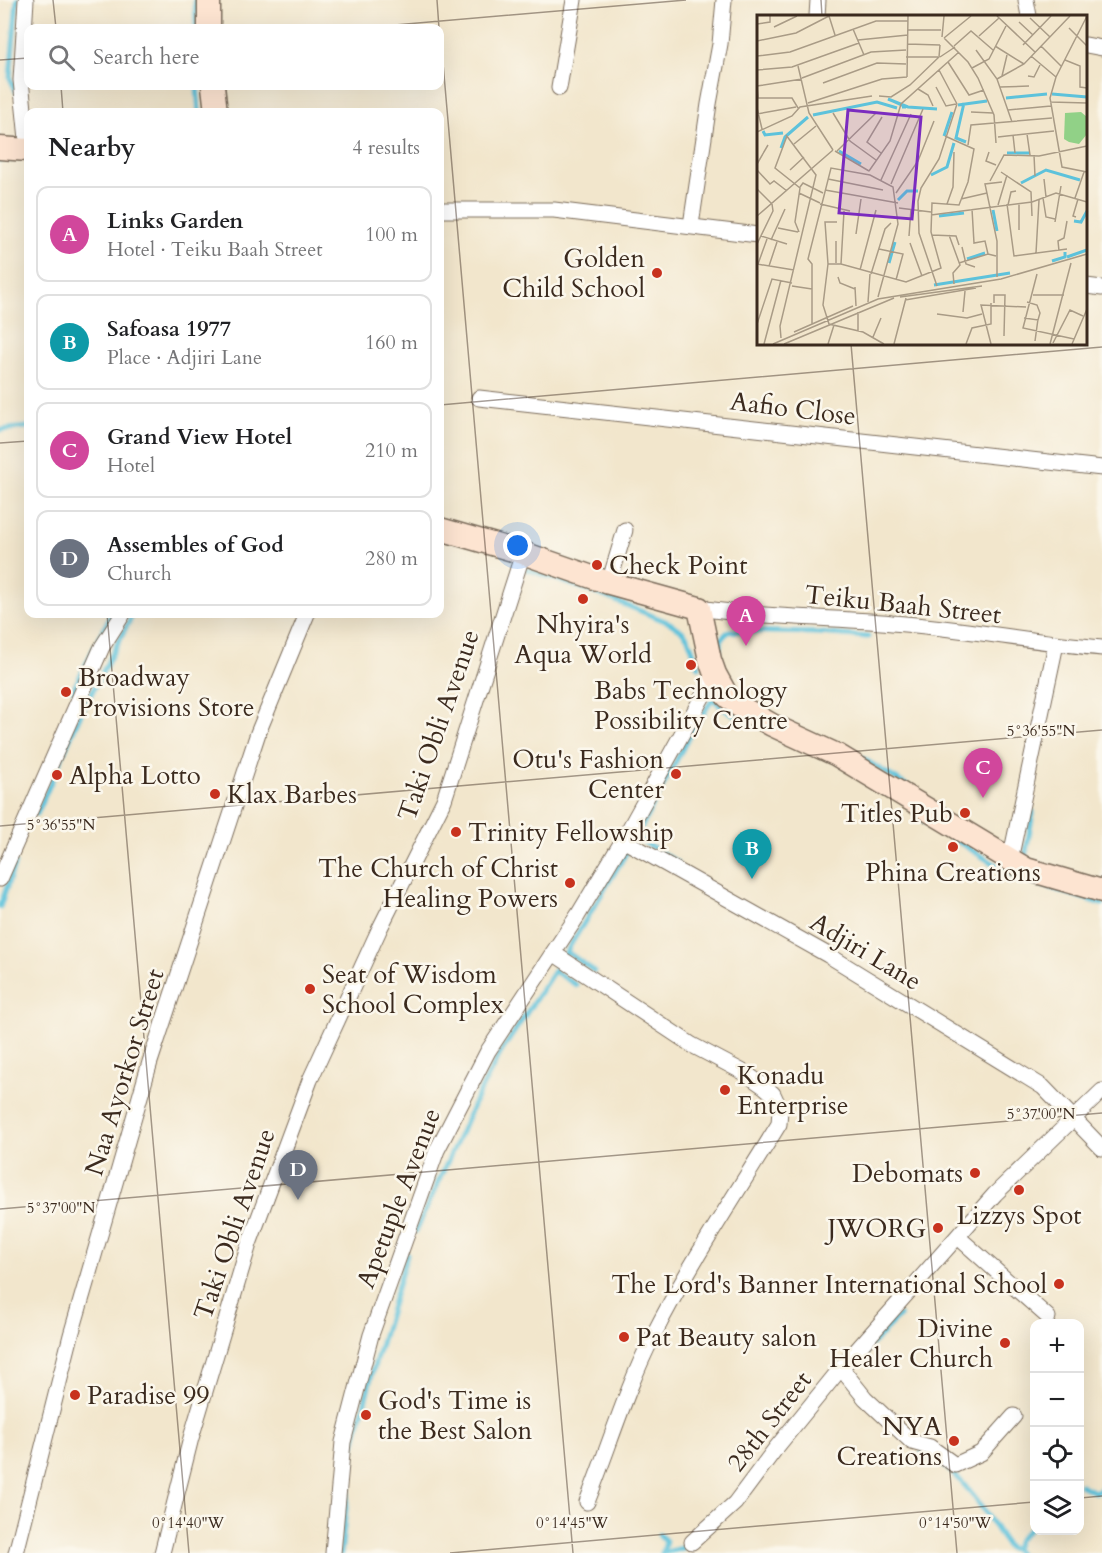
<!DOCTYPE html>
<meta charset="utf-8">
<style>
body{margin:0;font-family:Cardo,serif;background:#f2f2f2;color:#202124}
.controls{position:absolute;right:18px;bottom:18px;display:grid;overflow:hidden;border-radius:12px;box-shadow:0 6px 24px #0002}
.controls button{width:54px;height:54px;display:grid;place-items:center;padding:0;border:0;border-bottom:2px solid #e0e0e0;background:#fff;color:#202124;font:30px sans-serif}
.you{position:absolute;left:518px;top:546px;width:21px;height:21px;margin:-15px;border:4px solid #fff;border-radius:50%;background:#1a73e8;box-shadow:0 0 0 9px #1a73e833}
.badge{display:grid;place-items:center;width:39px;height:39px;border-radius:50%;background:#0b8043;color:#fff;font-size:20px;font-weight:700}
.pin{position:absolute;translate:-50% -50px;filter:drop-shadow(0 2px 3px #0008)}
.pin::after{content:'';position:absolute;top:32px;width:21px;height:18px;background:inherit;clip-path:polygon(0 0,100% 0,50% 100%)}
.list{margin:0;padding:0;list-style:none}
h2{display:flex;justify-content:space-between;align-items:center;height:78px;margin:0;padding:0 24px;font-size:26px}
h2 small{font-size:20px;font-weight:400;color:#757577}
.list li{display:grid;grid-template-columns:39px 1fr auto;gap:18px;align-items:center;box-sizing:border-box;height:96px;margin:0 12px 12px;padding:0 12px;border:2px solid #e0e0e0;border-radius:12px}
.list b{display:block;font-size:22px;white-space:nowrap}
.list p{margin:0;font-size:20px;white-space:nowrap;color:#757577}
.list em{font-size:20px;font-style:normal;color:#757577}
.icon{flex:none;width:33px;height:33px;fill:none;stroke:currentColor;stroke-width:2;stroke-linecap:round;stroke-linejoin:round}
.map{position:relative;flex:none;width:1102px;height:1553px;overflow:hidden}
.search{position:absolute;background:#fff;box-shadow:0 6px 24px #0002;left:24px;top:24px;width:420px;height:66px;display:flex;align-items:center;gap:15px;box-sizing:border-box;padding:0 21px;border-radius:12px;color:#757577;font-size:22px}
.panel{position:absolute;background:#fff;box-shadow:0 6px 24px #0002;left:24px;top:108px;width:420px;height:510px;border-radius:12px}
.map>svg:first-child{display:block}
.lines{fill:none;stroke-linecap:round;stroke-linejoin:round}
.stream{stroke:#5dc2db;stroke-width:5}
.street-casing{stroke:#7b6c5b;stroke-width:17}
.secondary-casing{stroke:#7b6c5b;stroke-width:25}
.street{stroke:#fff;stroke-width:15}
.secondary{stroke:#fde4d1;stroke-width:22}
.ticks{fill:none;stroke:#3b2a1e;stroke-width:1.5;stroke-opacity:0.45}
.poi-dot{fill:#c8321e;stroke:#fbf7ec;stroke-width:2}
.labels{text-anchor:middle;stroke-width:5;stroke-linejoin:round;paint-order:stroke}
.poi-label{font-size:26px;fill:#3b2a1e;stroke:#fbf7ec;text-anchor:start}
.street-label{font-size:26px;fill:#3b2a1e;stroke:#fbf7ec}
.inset-river{fill:none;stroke:#5dc2db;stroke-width:3}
.inset-road{fill:none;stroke:#a99b86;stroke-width:1.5}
.view{fill:#7b2cbf;fill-opacity:0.15;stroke:#7b2cbf;stroke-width:3}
.inset-edge{fill:none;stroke:#3b2a1e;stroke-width:3}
.ticks-label{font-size:15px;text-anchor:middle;fill:#3b2a1e;stroke:#fbf7ec;stroke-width:5;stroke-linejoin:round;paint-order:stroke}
</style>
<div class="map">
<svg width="1102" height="1553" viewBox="0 0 1102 1553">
<rect width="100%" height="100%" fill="#fbf7ec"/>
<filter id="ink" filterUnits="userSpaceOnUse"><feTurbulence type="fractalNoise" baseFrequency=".0167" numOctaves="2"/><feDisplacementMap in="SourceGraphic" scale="12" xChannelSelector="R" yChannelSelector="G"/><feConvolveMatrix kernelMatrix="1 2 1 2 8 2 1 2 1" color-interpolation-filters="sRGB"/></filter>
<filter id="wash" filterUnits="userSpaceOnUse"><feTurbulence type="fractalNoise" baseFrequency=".008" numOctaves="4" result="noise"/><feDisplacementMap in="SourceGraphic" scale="24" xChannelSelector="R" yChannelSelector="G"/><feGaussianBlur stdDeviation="1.35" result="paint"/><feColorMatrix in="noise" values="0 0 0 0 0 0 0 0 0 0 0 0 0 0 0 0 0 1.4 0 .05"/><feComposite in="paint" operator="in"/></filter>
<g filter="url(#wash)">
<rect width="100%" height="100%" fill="#f2e6cc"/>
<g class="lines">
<g class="stream">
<polyline points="195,0 196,28"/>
<polyline points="197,86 199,112"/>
<polyline points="17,93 10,78 17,0"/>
<polyline points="0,160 12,159"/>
<polyline points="0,430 28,427"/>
<polyline points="526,569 601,595 670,623 682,631 688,638 699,667"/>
<polyline points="719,651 721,639 729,631 819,633 868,637"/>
<polyline points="73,690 111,614"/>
<polyline points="712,697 721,707 735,715"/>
<polyline points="864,759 909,787"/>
<polyline points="37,814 81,713 133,614"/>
<polyline points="923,820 1014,876 1102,904"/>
<polyline points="636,837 678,863"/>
<polyline points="1025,857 1033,812"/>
<polyline points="0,907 15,863"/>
<polyline points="567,952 594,971"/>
<polyline points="554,971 576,985"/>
<polyline points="416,1231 476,1099 500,1054 565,954 606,887 641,828 687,740 713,698"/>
<polyline points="962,1237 971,1234 975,1224"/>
<path d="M 870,1345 C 883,1337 888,1323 900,1316"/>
<polyline points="853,1362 866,1354 870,1341"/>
<path d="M 922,1453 C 961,1469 986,1513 1008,1548 L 1015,1549"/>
<polyline points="1080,1485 1095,1492 1102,1488"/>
<polyline points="659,1535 666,1541 663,1553"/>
<polyline points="341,1553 353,1449 372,1374 407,1254"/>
<polyline points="662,1553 683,1548 689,1542"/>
<polyline points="1018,1553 1015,1549 1018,1540 1034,1524"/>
</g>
</g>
</g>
<g filter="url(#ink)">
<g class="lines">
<g class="street-casing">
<g id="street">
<polyline points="26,0 21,80 28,149"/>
<polyline points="1026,0 1029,16"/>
<polyline points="817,16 818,0"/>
<polyline points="1086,45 1102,48"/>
<polyline points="559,88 574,0"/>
<polyline points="440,210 554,210 758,235"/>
<polyline points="691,225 709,104 720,44 724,0"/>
<polyline points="1086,286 1102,288"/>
<polyline points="479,398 1102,468"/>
<polyline points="609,583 625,530"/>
<path d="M 699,608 C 763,618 828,617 892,623 C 962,628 1032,642 1102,648"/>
<polyline points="623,840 828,955 1043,1087 1102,1148"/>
<polyline points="1010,860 1056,644"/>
<polyline points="0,879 102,647 123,614"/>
<path d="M 553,953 L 692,1045 L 745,1073 L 765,1087 L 773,1094 L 780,1109 L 779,1124 C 736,1194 690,1263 653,1336 C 626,1389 609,1447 587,1502"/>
<polyline points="958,1237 1048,1317"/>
<polyline points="841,1368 865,1398 912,1442 930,1447 955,1465 981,1453 1014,1416"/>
<polyline points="692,1542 735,1503 776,1448 841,1368 995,1194 1102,1091"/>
<polyline points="16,1553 71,1335 150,1062 258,733 307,614"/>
<polyline points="162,1553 191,1438 249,1244 310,1080 379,930 444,800 523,553"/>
<polyline points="333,1553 343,1442 371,1335 437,1150 488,1051 578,915 623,840 715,674"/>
</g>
</g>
<g class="secondary-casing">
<g id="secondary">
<polyline points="209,0 209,28"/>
<polyline points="213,86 216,112"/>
<polyline points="0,148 28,150"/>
<polyline points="440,529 523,553 609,583 699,608 710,660 715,674 727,696 739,706 772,725 837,755 1026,869 1102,891"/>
</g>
</g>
<use href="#street" class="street"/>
<use href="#secondary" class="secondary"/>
</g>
</g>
<path class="ticks" d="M 53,0 L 56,28M 437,0 L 439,28M 821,0 L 822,16M 360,28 L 686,0M 440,29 L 573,1553M 0,60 L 28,58M 61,86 L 63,112M 851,344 L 957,1553M 440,405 L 1102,347M 0,443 L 28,441M 107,614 L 189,1553M 0,826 L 1102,730M 0,1209 L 1102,1113M 1080,1498 L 1102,1496M 450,1553 L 1034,1502"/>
<g class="poi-dot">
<circle cx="657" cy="273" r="6"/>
<circle cx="597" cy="565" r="6"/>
<circle cx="583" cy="599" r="6"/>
<circle cx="691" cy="665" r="6"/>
<circle cx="66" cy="692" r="6"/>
<circle cx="676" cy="774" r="6"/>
<circle cx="57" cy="775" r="6"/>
<circle cx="215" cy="794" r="6"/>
<circle cx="965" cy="813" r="6"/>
<circle cx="456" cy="832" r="6"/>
<circle cx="953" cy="847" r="6"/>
<circle cx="570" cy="883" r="6"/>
<circle cx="310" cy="989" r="6"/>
<circle cx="725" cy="1090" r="6"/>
<circle cx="975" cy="1173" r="6"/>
<circle cx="1019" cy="1190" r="6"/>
<circle cx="938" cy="1228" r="6"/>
<circle cx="1059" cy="1284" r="6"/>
<circle cx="624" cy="1337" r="6"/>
<circle cx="1005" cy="1343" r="6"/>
<circle cx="75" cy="1395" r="6"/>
<circle cx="366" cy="1415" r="6"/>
<circle cx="954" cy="1441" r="6"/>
</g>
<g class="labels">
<g class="poi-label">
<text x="645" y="267" text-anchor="end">Golden<tspan x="645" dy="30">Child School</tspan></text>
<text x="609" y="574">Check Point</text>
<text x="583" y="633" text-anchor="middle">Nhyira's<tspan x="583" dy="30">Aqua World</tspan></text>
<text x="78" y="686">Broadway<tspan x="78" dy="30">Provisions Store</tspan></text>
<text x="691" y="699" text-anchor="middle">Babs Technology<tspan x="691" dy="30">Possibility Centre</tspan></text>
<text x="664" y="768" text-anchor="end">Otu's Fashion<tspan x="664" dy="30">Center</tspan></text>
<text x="69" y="784">Alpha Lotto</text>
<text x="227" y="803">Klax Barbes</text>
<text x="953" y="822" text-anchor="end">Titles Pub</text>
<text x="468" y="841">Trinity Fellowship</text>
<text x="558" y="877" text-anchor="end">The Church of Christ<tspan x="558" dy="30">Healing Powers</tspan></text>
<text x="953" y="881" text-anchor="middle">Phina Creations</text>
<text x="322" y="983">Seat of Wisdom<tspan x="322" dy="30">School Complex</tspan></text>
<text x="737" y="1084">Konadu<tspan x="737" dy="30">Enterprise</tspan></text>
<text x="963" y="1182" text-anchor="end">Debomats</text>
<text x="1019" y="1224" text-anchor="middle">Lizzys Spot</text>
<text x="926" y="1237" text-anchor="end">JWORG</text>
<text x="1047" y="1293" text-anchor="end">The Lord's Banner International School</text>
<text x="993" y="1337" text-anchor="end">Divine<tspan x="993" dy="30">Healer Church</tspan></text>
<text x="636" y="1346">Pat Beauty salon</text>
<text x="87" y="1404">Paradise 99</text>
<text x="378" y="1409">God's Time is<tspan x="378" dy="30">the Best Salon</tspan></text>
<text x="942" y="1435" text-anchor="end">NYA<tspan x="942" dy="30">Creations</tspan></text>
</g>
<g class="street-label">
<text transform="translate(793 408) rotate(7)" y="9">Aafio Close</text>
<text transform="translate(903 604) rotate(6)" y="9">Teiku Baah Street</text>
<text transform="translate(438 725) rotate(-71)" y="9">Taki Obli Avenue</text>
<text transform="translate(866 951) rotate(31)" y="9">Adjiri Lane</text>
<text transform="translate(124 1072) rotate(-73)" y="9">Naa Ayorkor Street</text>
<text transform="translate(398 1198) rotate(-69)" y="9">Apetuple Avenue</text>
<text transform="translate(234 1224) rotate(-71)" y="9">Taki Obli Avenue</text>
<text transform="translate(769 1421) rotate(-52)" y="9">28th Street</text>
</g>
</g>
<g transform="translate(757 15)">
<rect width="330" height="330" fill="#f2e6cc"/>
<path d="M 324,97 L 330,102 L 330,119 L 322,129 L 312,127 L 307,124 L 308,98 Z" fill="#91d187"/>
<path class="inset-river" d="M 295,79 L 330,82M 249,83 L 290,79M 207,88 L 199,123 L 209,127M 201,90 L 230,86M 145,92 L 149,92 L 131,84 L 151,92 L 180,94M 56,100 L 120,87 L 140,93M 6,116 L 8,120 L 26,118M 187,121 L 195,97M 24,133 L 28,122 L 51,102M 82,136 L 104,149M 250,138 L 272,138M 174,160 L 190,152 L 197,128M 264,168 L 289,155 L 323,165M 141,185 L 150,176 L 161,176M 236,195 L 240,216M 182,201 L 207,198M 317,206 L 324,207 L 330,196M 310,242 L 330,235M 210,244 L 228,238M 295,246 L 308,242 L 308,237M 132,248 L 138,227M 177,270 L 253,258"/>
<path class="inset-road" d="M 72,1 L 78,20M 240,1 L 278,37M 330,1 L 299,62 L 293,83 L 305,152 L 330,157M 273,3 L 293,22M 262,7 L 276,20M 0,9 L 13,7 L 13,1M 17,12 L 40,1M 312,13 L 330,31M 96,14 L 107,40M 151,15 L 184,15M 222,21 L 242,3M 185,22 L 187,1M 187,23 L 211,47 L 221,63 L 237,100 L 239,128M 187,23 L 214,1M 101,25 L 151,20M 0,26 L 39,18 L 72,1M 150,29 L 183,30M 266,30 L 294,1M 197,31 L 214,16 L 236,35M 238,31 L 267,49M 284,31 L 304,51M 219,35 L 240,64 L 255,107M 0,41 L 33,37 L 119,6 L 151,6M 274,41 L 299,62M 149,42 L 181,42M 183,42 L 198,32M 308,45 L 323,51 L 323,72 L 330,73M 191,47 L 212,80 L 227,75M 41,51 L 52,98 L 76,135M 215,53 L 232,44 L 249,11M 0,55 L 35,52 L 102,28M 182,55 L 200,89M 245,61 L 250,40M 271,61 L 277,62 L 283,50M 150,62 L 151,1M 45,63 L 114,37 L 149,35M 240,64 L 267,49 L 313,1M 66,68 L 120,48 L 149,49M 179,72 L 189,91 L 199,89M 243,72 L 272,71M 161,74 L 171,80 L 176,91M 122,81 L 134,82 L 153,70 L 182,42 L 183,30M 293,87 L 330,88M 51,88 L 125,64 L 150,62M 0,93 L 5,114M 41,93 L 35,83 L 1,83 L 0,71 L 45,64M 251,95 L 294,91M 214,97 L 236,98M 76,98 L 93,126 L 119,145M 0,99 L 39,92M 0,117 L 35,101 L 43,92 L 115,81M 270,119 L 273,140M 256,120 L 258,138M 30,121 L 18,153 L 43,173 L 38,207 L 42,217M 188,121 L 217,134 L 211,167M 241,122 L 297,116M 37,129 L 59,111M 211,130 L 214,110 L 295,103M 78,136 L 112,156M 80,136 L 119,98M 232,137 L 229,146 L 239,150M 124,138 L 110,127 L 125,102M 277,140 L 278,161M 0,149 L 11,130M 0,155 L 13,169 L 17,166 L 30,176M 33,155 L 47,142M 112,156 L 133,126 L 144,89 L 202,37M 244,157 L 274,177 L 275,201M 71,164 L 126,175M 287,164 L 289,182M 124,165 L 154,99M 233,166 L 247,140 L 282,141 L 330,131M 134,169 L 166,94M 43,172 L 46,168 L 66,178M 0,174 L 15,189M 68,175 L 141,188M 42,178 L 63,188M 139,178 L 161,146 L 177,106M 286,183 L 289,202 L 298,204M 318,183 L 327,157M 204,184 L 230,178M 63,189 L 93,196M 190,189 L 196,172 L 197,137M 250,189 L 257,241 L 310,234M 241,190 L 250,160M 251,190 L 254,177 L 259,176M 142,193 L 174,197M 215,194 L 217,228 L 228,226 L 231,239M 174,200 L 275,187 L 299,178 L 330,187M 0,201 L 76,135M 319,202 L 316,201 L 321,184M 298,207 L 304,171M 21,213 L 41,217M 262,215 L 262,188M 99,219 L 104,184M 175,220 L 199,221 L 202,230M 192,220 L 203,250 L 196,258 L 197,269M 4,221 L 30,229M 152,221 L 154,194M 14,225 L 28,194M 79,226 L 79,248M 153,228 L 165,261M 0,229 L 16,196 L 15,189M 205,232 L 209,249 L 218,252M 122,234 L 146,239 L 139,265M 302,236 L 301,226 L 307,223 L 310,206M 279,238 L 282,185M 202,248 L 231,239 L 239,241M 0,249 L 37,255M 1,249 L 10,224M 71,249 L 84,249 L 149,267 L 184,253 L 174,217 L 175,188 L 202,190 L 211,167M 71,249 L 66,290 L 72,309 L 106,317 L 127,329M 71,249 L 68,207 L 80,207M 84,249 L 87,196M 12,251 L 20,227M 103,255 L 119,195M 114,259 L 128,214 L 134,208M 280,259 L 266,313 L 317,324M 81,262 L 83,268 L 98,274M 240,262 L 240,226 L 228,169 L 245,167M 35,271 L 55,274M 180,271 L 162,218 L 161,186 L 164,173 L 182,144 L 200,89M 98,272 L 99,291M 276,280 L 307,280M 143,282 L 225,271M 148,285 L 219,273M 111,287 L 113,259M 237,288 L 237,280 L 248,280 L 247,321M 206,297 L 208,276M 180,299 L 210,303 L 225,299M 267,303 L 281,305 L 283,298 L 280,290 L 270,287M 0,309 L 15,264 L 35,268M 55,309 L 55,249 L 51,244 L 74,153 L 113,160 L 136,172 L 141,209 L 121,282M 101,316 L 101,297M 37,317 L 96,291M 116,322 L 124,303M 24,323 L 23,311 L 59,160 L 29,120M 278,326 L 281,304M 296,328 L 313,295 L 326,301M 7,329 L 24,265M 16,329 L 121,284 L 244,264 L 330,239M 27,329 L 137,283M 71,329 L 77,310M 137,329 L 149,283M 209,329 L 215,313 L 234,309 L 234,288M 234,329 L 224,290 L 269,292M 293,329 L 314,248M 315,329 L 330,294"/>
<path class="view" d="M 91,95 L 164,102 L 155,204 L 82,198 Z"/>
<rect width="330" height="330" class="inset-edge"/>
</g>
<g class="ticks-label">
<text x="1041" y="736">5°36'55"N</text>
<text x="61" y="830">5°36'55"N</text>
<text x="1041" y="1119">5°37'00"N</text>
<text x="61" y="1213">5°37'00"N</text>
<text x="188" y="1528">0°14'40"W</text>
<text x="572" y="1528">0°14'45"W</text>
<text x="955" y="1528">0°14'50"W</text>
</g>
</svg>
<div class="controls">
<button>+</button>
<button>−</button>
<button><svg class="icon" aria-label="locate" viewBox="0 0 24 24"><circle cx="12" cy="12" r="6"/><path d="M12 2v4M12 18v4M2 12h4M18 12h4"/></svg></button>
<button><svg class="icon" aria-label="layers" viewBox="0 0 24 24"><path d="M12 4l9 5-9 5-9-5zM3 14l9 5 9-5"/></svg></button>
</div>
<div class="you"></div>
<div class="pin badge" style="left:746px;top:646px;background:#d1479c">A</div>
<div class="pin badge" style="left:752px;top:879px;background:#0f9aa8">B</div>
<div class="pin badge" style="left:983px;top:798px;background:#d1479c">C</div>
<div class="pin badge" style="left:298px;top:1200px;background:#6b7280">D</div>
<div class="search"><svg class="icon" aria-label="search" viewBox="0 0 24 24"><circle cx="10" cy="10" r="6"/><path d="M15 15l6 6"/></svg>Search here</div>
<section class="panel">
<h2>Nearby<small>4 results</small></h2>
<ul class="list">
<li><span class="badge" style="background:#d1479c">A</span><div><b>Links Garden</b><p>Hotel · Teiku Baah Street</p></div><em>100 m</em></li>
<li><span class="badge" style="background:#0f9aa8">B</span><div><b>Safoasa 1977</b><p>Place · Adjiri Lane</p></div><em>160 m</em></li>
<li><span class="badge" style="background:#d1479c">C</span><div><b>Grand View Hotel</b><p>Hotel</p></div><em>210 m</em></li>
<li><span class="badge" style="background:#6b7280">D</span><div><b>Assembles of God</b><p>Church</p></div><em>280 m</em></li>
</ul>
</section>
</div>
